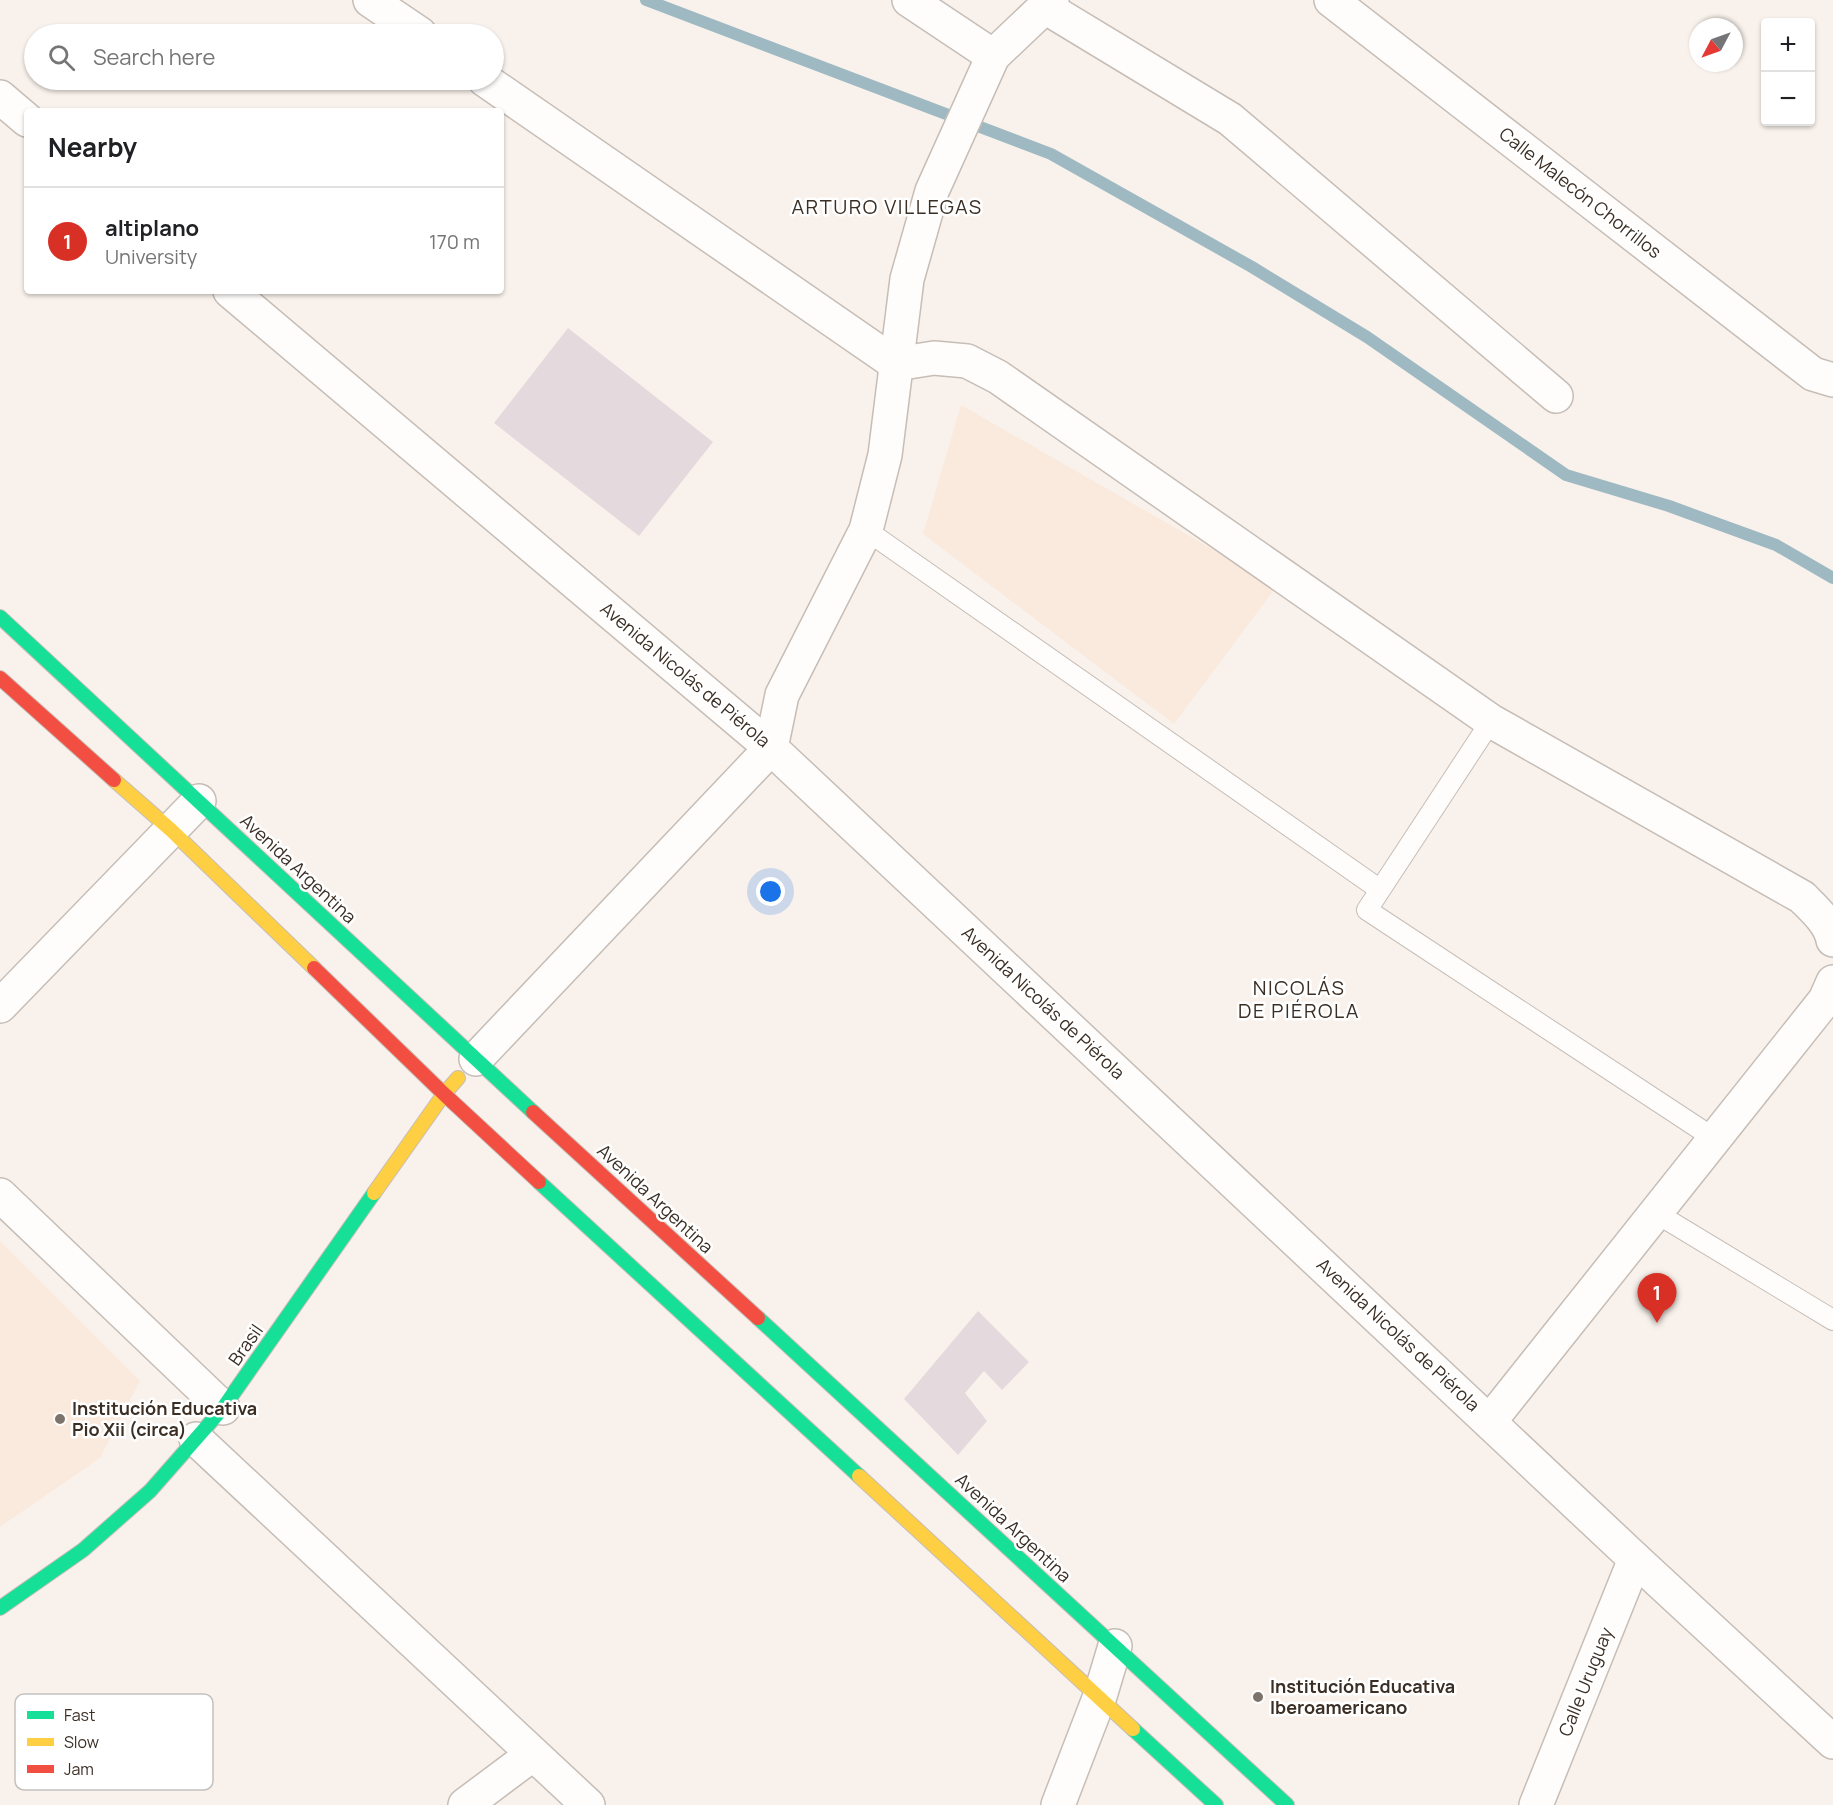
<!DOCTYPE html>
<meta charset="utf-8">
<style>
body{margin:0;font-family:Manrope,sans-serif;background:#f2f2f2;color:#202124}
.controls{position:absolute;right:18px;top:18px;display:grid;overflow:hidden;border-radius:6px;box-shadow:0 2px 4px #0004}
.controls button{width:54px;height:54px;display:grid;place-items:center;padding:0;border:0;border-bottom:2px solid #e0e0e0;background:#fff;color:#202124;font:30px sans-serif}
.compass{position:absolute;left:1689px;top:18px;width:54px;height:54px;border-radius:50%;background:#fff;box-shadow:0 2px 4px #0004;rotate:229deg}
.you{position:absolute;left:771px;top:892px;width:21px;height:21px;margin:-15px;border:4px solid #fff;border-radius:50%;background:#1a73e8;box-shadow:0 0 0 9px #1a73e833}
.badge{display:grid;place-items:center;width:39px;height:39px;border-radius:50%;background:#d93025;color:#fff;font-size:20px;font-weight:700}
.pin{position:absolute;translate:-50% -50px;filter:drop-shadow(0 2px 3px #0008)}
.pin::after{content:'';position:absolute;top:32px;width:21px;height:18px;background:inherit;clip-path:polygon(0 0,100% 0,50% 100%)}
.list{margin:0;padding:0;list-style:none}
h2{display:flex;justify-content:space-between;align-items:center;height:78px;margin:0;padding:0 24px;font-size:26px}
h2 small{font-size:20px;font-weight:400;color:#757577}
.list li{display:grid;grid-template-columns:39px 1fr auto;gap:18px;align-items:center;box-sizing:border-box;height:108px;padding:0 24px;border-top:2px solid #e0e0e0}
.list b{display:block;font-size:22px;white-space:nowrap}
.list p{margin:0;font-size:20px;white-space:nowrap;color:#757577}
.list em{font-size:20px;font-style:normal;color:#757577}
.icon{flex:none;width:33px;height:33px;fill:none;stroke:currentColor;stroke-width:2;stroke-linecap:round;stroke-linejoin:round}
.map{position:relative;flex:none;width:1833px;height:1805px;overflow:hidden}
.search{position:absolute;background:#fff;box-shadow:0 2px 4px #0004;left:24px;top:24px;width:480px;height:66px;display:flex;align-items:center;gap:15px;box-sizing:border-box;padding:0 21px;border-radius:33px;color:#757577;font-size:22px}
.panel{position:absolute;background:#fff;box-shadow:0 2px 4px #0004;left:24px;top:108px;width:480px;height:186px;border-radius:6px}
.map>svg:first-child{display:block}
.built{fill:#faeadd}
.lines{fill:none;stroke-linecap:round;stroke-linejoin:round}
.stream{stroke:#9fb9c3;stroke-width:12}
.building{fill:#e4dadd}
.lane-casing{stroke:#c6bdb6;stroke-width:22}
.street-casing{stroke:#c6bdb6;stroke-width:36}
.fast-casing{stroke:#c6bdb6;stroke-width:16}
.slow-casing{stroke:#c6bdb6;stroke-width:16}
.jam-casing{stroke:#c6bdb6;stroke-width:16}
.lane{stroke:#fefdfc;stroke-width:20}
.street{stroke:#fefdfc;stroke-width:33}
.fast{stroke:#16e098;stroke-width:14}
.slow{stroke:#ffcf43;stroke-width:14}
.jam{stroke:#f24e42;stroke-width:14}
.poi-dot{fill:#7e736b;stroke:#fff;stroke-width:2}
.labels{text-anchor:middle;stroke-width:5;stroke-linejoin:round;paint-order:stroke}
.street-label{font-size:18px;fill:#3b2f25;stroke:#fff}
.poi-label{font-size:18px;font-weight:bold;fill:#3b2f25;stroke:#fff;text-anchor:start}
.neighbourhood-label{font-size:20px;letter-spacing:1.5px;fill:#3b2f25;stroke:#fff}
.key{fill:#fff;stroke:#c4c1be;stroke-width:1.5}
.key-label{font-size:16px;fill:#3b2f25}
</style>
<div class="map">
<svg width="1833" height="1805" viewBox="0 0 1833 1805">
<rect width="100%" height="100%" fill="#f9f2ec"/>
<g class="built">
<polygon points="961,405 1277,586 1174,724 923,534"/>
<polygon points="0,1241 140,1381 100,1458 0,1527"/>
</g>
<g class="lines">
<polyline class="stream" points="646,0 1051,154 1252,267 1367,337 1566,475 1669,506 1776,545 1833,578"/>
</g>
<g class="building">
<polygon points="568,328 713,442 639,536 494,423"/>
<polygon points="978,1311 1029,1362 1002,1390 984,1371 965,1393 987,1421 958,1455 904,1399"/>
</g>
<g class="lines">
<g class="lane-casing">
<g id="lane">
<polyline points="866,530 1379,889"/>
<polyline points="1491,721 1367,910 1715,1139"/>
<polyline points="1656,1213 1833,1320"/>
</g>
</g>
<g class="street-casing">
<g id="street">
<polyline points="370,0 420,34"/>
<polyline points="909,0 993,56"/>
<polyline points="1331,0 1813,374 1833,380"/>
<polyline points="1045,7 1230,119 1556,396"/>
<path d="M 485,80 L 896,364 L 934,358 L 967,361 L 998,377 L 1491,721 L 1802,897 C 1814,909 1830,923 1833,940"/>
<polyline points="0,97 27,120"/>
<polyline points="230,291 771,748 1635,1559 1833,1742"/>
<polyline points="0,1006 199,801"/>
<polyline points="476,1059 771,748 782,695 866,530 885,455 907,279 932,191 993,56 1052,0"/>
<polyline points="0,1195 223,1408"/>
<polyline points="1490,1421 1825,1000 1833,982"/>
<polyline points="196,1439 588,1805"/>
<polyline points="465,1805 533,1754"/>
<polyline points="1058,1805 1100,1696 1115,1646"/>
<polyline points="1536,1805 1635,1559"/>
</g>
</g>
<g class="fast-casing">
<g id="fast">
<polyline points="0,617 533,1112"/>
<polyline points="539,1182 859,1476"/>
<polyline points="758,1318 1287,1805"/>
<polyline points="0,1608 83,1550 150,1491 223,1408 374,1193"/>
<polyline points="1133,1729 1216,1805"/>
</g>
</g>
<g class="slow-casing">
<g id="slow">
<polyline points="114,780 171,830 314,968"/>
<polyline points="374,1193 444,1094 458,1078"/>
<polyline points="859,1476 1133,1729"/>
</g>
</g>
<g class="jam-casing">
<g id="jam">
<polyline points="0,678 114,780"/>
<polyline points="314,968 444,1094 539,1182"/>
<polyline points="533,1112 758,1318"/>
</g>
</g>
<use href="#lane" class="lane"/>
<use href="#street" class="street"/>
<use href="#fast" class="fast"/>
<use href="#slow" class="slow"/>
<use href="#jam" class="jam"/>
</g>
<g class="poi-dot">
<circle cx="60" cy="1419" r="6"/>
<circle cx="1258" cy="1697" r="6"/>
</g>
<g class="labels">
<g class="street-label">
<text transform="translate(1580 193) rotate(38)" y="6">Calle Malecón Chorrillos</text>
<text transform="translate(685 675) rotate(40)" y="6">Avenida Nicolás de Piérola</text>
<text transform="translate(298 869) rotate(43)" y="6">Avenida Argentina</text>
<text transform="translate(1043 1003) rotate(43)" y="6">Avenida Nicolás de Piérola</text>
<text transform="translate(655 1199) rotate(43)" y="6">Avenida Argentina</text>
<text transform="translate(1398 1335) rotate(43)" y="6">Avenida Nicolás de Piérola</text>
<text transform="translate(246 1345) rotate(-55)" y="6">Brasil</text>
<text transform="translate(1013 1528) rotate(43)" y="6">Avenida Argentina</text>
<text transform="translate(1586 1682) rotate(-68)" y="6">Calle Uruguay</text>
</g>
<g class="poi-label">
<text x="72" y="1415">Institución Educativa<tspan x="72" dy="21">Pio Xii (circa)</tspan></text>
<text x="1270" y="1693">Institución Educativa<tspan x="1270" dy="21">Iberoamericano</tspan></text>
</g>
<g class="neighbourhood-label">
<text x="887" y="214">ARTURO VILLEGAS</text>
<text x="1299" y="995">NICOLÁS<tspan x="1299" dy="23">DE PIÉROLA</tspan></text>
</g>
</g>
<rect x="15" y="1694" width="198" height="96" rx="9" class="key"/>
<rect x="27" y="1711" width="27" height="8" fill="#16e098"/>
<rect x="27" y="1738" width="27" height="8" fill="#ffcf43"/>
<rect x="27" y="1765" width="27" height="8" fill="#f24e42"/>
<g class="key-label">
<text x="64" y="1721">Fast</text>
<text x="64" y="1748">Slow</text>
<text x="64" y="1775">Jam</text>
</g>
</svg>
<div class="controls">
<button>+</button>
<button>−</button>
</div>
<svg class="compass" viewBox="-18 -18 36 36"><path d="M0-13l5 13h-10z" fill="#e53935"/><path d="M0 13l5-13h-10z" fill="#757577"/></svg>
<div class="you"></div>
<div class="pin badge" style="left:1657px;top:1323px">1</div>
<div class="search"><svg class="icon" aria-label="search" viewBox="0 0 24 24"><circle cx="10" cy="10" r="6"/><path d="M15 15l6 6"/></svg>Search here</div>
<section class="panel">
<h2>Nearby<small></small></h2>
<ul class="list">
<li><span class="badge">1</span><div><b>altiplano</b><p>University</p></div><em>170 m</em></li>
</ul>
</section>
</div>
